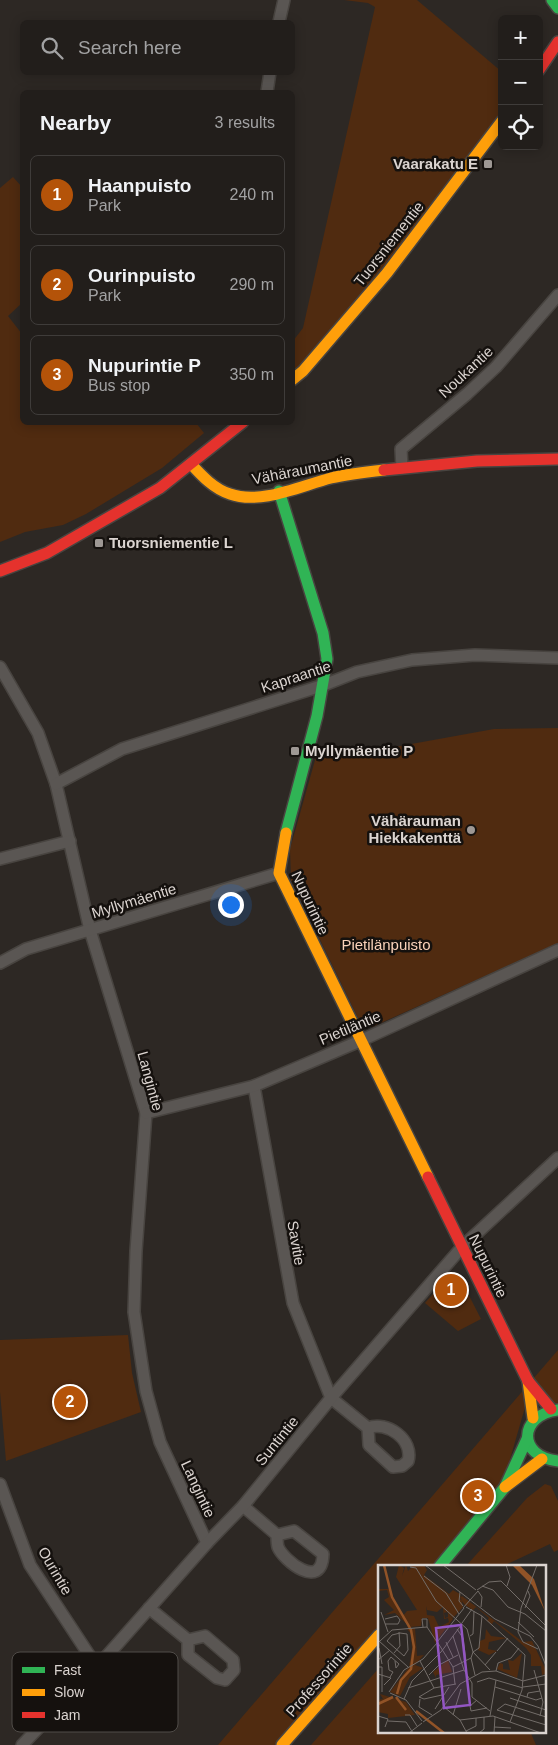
<!DOCTYPE html>
<meta charset="utf-8">
<style>
body{margin:0;font-family:Arial,sans-serif;background:#2a2724;color:#f1f3f6}
.controls{position:absolute;right:15px;top:15px;display:grid;overflow:hidden;border-radius:8px;box-shadow:0 2px 12px #0003}
.controls button{width:45px;height:45px;display:grid;place-items:center;padding:0;border:0;border-bottom:1px solid #3f3c3a;background:#221e1b;color:#f1f3f6;font:25px sans-serif}
.you{position:absolute;left:230px;top:904px;width:18px;height:18px;margin:-12px;border:4px solid #fff;border-radius:50%;background:#1a73e8;box-shadow:0 0 0 8px #1a73e833}
.badge{display:grid;place-items:center;width:32px;height:32px;border-radius:50%;background:#b45309;color:#fff;font-size:16px;font-weight:700}
.pin{position:absolute;translate:-50% -50%;border:2px solid #fff;box-shadow:0 1px 5px #0006}
.list{margin:0;padding:0;list-style:none}
h2{display:flex;justify-content:space-between;align-items:center;height:65px;margin:0;padding:0 20px;font-size:21px}
h2 small{font-size:16px;font-weight:400;color:#a2a2a3}
.list li{display:grid;grid-template-columns:32px 1fr auto;gap:15px;align-items:center;box-sizing:border-box;height:80px;margin:0 10px 10px;padding:0 10px;border:1px solid #3f3c3a;border-radius:8px}
.list b{display:block;font-size:19px;white-space:nowrap}
.list p{margin:0;font-size:16px;white-space:nowrap;color:#a2a2a3}
.list em{font-size:16px;font-style:normal;color:#a2a2a3}
.icon{flex:none;width:28px;height:28px;fill:none;stroke:currentColor;stroke-width:2;stroke-linecap:round;stroke-linejoin:round}
.map{position:relative;flex:none;width:558px;height:1745px;overflow:hidden}
.search{position:absolute;background:#221e1b;box-shadow:0 2px 12px #0003;left:20px;top:20px;width:275px;height:55px;display:flex;align-items:center;gap:12px;box-sizing:border-box;padding:0 18px;border-radius:8px;color:#a2a2a3;font-size:19px}
.panel{position:absolute;background:#221e1b;box-shadow:0 2px 12px #0003;left:20px;top:90px;width:275px;height:335px;border-radius:8px}
.map>svg:first-child{display:block}
.green{fill:#502b10}
.lines{fill:none;stroke-linecap:round;stroke-linejoin:round}
.street-casing{stroke:#484440;stroke-width:14}
.fast-casing{stroke:#484440;stroke-width:14}
.slow-casing{stroke:#484440;stroke-width:14}
.jam-casing{stroke:#484440;stroke-width:14}
.street{stroke:#5a5653;stroke-width:11}
.fast{stroke:#30b455;stroke-width:11}
.slow{stroke:#ff9f0a;stroke-width:11}
.jam{stroke:#e5322d;stroke-width:11}
.poi-dot{fill:#9e9894;stroke:#15110e;stroke-width:2}
.labels{text-anchor:middle;stroke-width:5;stroke-linejoin:round;paint-order:stroke}
.poi-label{font-size:15px;font-weight:bold;fill:#dbd4d0;stroke:#15110e;text-anchor:end}
.street-label{font-size:15px;fill:#dbd4d0;stroke:#15110e}
.park-label{font-size:15px;fill:#fad2ba;stroke:#15110e}
.inset-river{fill:none;stroke:#915327;stroke-width:2.5}
.inset-road{fill:none;stroke:#736d69;stroke-width:1}
.view{fill:#9356c3;fill-opacity:0.15;stroke:#9356c3;stroke-width:2.5}
.inset-edge{fill:none;stroke:#dbd4d0;stroke-width:2.5}
.key{fill:#15110e;stroke:#504c48;stroke-width:1}
.key-label{font-size:14px;fill:#dbd4d0}
</style>
<div class="map">
<svg width="558" height="1745" viewBox="0 0 558 1745">
<rect width="100%" height="100%" fill="#2d2824"/>
<g class="green">
<polygon points="344,0 417,0 502,72 502,120 293,380 293,341 303,328 375,7 368,3"/>
<polygon points="13,177 22,187 22,303 8,316 22,334 22,422 196,423 204,433 162,468 86,514 63,525 25,532 0,542 0,188"/>
<polygon points="558,728 558,943 372,1027 361,1024 291,880 290,849 317,753 334,758 494,729"/>
<polygon points="454,1274 459,1276 481,1319 458,1331 425,1303 448,1277"/>
<polygon points="128,1335 132,1373 141,1412 6,1461 0,1392 0,1340"/>
<polygon points="558,1350 558,1403 526,1404 500,1494 436,1566 379,1566 379,1631 279,1745 218,1745"/>
<polygon points="545,1484 551,1486 558,1501 558,1550 554,1552 550,1544 503,1566 466,1566 527,1498"/>
<polygon points="379,1668 379,1731 530,1731 536,1745 311,1745"/>
</g>
<g class="lines">
<g class="street-casing">
<g id="street">
<polyline points="279,22 284,0"/>
<polyline points="267,92 270,72"/>
<polyline points="402,468 401,449 467,394 496,367 558,295"/>
<polyline points="0,667 38,733 56,784 90,930 146,1113 136,1251 134,1312 146,1391 160,1442 207,1543"/>
<polyline points="56,784 122,749 324,685 357,672 412,660 475,655 558,658"/>
<polyline points="0,859 70,841"/>
<polyline points="0,963 26,949 279,873"/>
<path d="M 254,1086 L 293,1303 L 331,1398 L 368,1428 L 369,1445 L 393,1467 L 402,1466 L 408,1461 C 414,1440 387,1420 368,1428"/>
<polyline points="146,1113 254,1086 360,1041 558,950"/>
<polyline points="0,1484 30,1565 97,1667"/>
<path d="M 243,1506 L 277,1535 C 277,1539 277,1544 278,1547 C 283,1560 322,1592 323,1554 L 294,1531 L 277,1535"/>
<polyline points="149,1608 188,1640 188,1655 217,1678 225,1680 234,1670 233,1660 205,1636 188,1640"/>
<polyline points="22,1745 97,1667 207,1543 243,1506 331,1398 462,1247 558,1158"/>
</g>
</g>
<g class="fast-casing">
<g id="fast">
<polyline points="552,0 558,8"/>
<polyline points="279,491 323,633 327,659 317,716 286,833"/>
<path d="M 558,1410 C 518,1415 517,1457 558,1461"/>
<polyline points="440,1566 505,1487 527,1439"/>
</g>
</g>
<g class="slow-casing">
<g id="slow">
<polyline points="292,380 303,371 387,273 502,121"/>
<path d="M 191,464 C 202,476 214,489 230,494 C 261,505 300,486 331,478 C 348,474 366,472 384,470"/>
<polyline points="286,833 279,873 428,1177"/>
<polyline points="528,1381 533,1418"/>
<polyline points="505,1487 542,1459"/>
<polyline points="282,1745 379,1635"/>
</g>
</g>
<g class="jam-casing">
<g id="jam">
<polyline points="539,70 558,42"/>
<polyline points="384,470 477,461 558,459"/>
<polyline points="0,571 47,553 160,488 243,422"/>
<polyline points="428,1177 528,1381 551,1409"/>
</g>
</g>
<use href="#street" class="street"/>
<use href="#fast" class="fast"/>
<use href="#slow" class="slow"/>
<use href="#jam" class="jam"/>
</g>
<g class="poi-dot">
<rect x="483" y="159" width="10" height="10" rx="2.5"/>
<rect x="94" y="538" width="10" height="10" rx="2.5"/>
<rect x="290" y="746" width="10" height="10" rx="2.5"/>
<circle cx="471" cy="830" r="5"/>
</g>
<g class="labels">
<g class="poi-label">
<text x="478" y="169">Vaarakatu E</text>
<text x="109" y="548" text-anchor="start">Tuorsniementie L</text>
<text x="305" y="756" text-anchor="start">Myllymäentie P</text>
<text x="461" y="826">Vähärauman<tspan x="461" dy="17">Hiekkakenttä</tspan></text>
</g>
<g class="street-label">
<text transform="translate(389 244) rotate(-52)" y="5">Tuorsniementie</text>
<text transform="translate(466 372) rotate(-43)" y="5">Noukantie</text>
<text transform="translate(302 470) rotate(-11)" y="5">Vähäraumantie</text>
<text transform="translate(296 677) rotate(-18)" y="5">Kapraantie</text>
<text transform="translate(134 901) rotate(-17)" y="5">Myllymäentie</text>
<text transform="translate(310 903) rotate(65)" y="5">Nupurintie</text>
<text transform="translate(350 1028) rotate(-23)" y="5">Pietiläntie</text>
<text transform="translate(150 1081) rotate(75)" y="5">Langintie</text>
<text transform="translate(296 1243) rotate(80)" y="5">Savitie</text>
<text transform="translate(488 1266) rotate(64)" y="5">Nupurintie</text>
<text transform="translate(277 1441) rotate(-51)" y="5">Suntintie</text>
<text transform="translate(198 1489) rotate(65)" y="5">Langintie</text>
<text transform="translate(55 1571) rotate(60)" y="5">Ourintie</text>
<text transform="translate(319 1680) rotate(-49)" y="5">Professorintie</text>
</g>
<g class="park-label">
<text x="386" y="950">Pietilänpuisto</text>
</g>
</g>
<g transform="translate(378 1565)">
<rect width="168" height="168" fill="#2d2824"/>
<path d="M 21,0 L 26,3 L 24,11 L 28,0 L 30,6 L 34,2 L 30,0 L 46,0 L 49,5 L 46,10 L 71,29 L 75,25 L 82,29 L 85,42 L 75,53 L 69,47 L 66,48 L 67,53 L 70,52 L 70,48 L 75,54 L 57,78 L 50,53 L 44,53 L 43,61 L 32,62 L 17,48 L 6,50 L 16,45 L 6,35 L 11,32 L 9,25 L 0,26 L 0,24 L 12,24 L 24,52 L 29,46 L 39,45 L 18,12 ZM 48,41 L 49,45 L 59,47 L 65,42 L 66,54 L 70,53 L 71,57 L 61,62 L 56,51 L 49,50 ZM 84,31 L 145,77 L 154,76 L 167,103 L 167,109 L 164,110 L 163,101 L 153,101 L 153,90 L 148,83 L 116,56 L 114,59 L 109,56 L 111,53 L 98,42 L 95,45 L 87,40 L 82,34 ZM 37,63 L 39,91 L 46,90 L 37,100 L 45,103 L 32,112 L 22,131 L 12,127 L 31,102 L 34,84 L 33,69 L 29,64 ZM 108,64 L 113,71 L 129,73 L 111,77 L 110,84 L 119,86 L 111,90 L 100,85 L 102,76 L 107,74 ZM 144,88 L 139,113 L 119,104 L 122,98 L 125,99 L 125,104 L 132,105 L 130,95 L 135,96 ZM 70,95 L 74,107 L 58,110 L 58,113 L 55,107 ZM 2,129 L 28,137 L 37,150 L 10,153 L 10,149 L 0,147 L 0,135 L 5,134 Z" fill="#502b10" fill-rule="evenodd"/>
<path d="M 134,0 L 141,0 L 156,14 L 167,46 L 154,20 Z" fill="#915327"/>
<path class="inset-river" d="M 6,0 L 14,32 L 33,65 L 36,82 L 33,104 L 23,115 L 19,129M 18,132 L 28,145M 0,139 L 15,132M 38,146 L 66,168"/>
<path class="inset-road" d="M 47,0 L 117,54 L 152,71 L 160,81 L 168,101M 65,0 L 98,25M 128,0 L 132,12 L 129,21M 159,0 L 143,43 L 140,67 L 145,77 L 160,84M 32,2 L 38,3 L 58,36 L 89,64 L 95,87 L 112,105M 46,11 L 68,28 L 81,49M 104,21 L 115,25 L 130,42 L 147,49 L 168,66M 99,25 L 111,17 L 123,16 L 168,61M 100,26 L 104,32 L 103,42M 82,27 L 81,36 L 85,41M 88,42 L 104,51 L 147,90 L 144,125 L 132,157M 85,43 L 100,26M 147,43 L 152,31 L 150,26M 3,47 L 10,67M 7,54 L 19,51 L 22,55 L 20,59 L 7,59M 140,57 L 156,72M 84,58 L 94,44M 45,62 L 44,54 L 49,54 L 49,62 L 59,77M 79,64 L 85,73 L 88,96M 22,68 L 29,69 L 30,85 L 26,91 L 9,76 L 14,70 ZM 75,71 L 86,105 L 94,118 L 94,132 L 112,146M 92,71 L 95,69 L 96,46M 1,76 L 30,102M 2,76 L 14,65 L 49,62M 60,76 L 86,43M 68,77 L 75,92M 60,78 L 75,102 L 77,119M 1,83 L 4,99M 119,86 L 130,73M 95,87 L 101,83 L 104,51M 16,88 L 22,81 L 21,67M 93,93 L 97,110M 0,95 L 12,85M 42,96 L 56,123M 107,100 L 118,87M 0,102 L 4,102 L 4,127M 75,102 L 93,93 L 95,87M 156,105 L 165,137 L 162,151M 118,106 L 120,98 L 133,93 L 141,83M 0,109 L 13,113 L 6,120M 51,110 L 61,100 L 80,90M 12,112 L 15,107 L 11,105 L 10,96 L 13,92 L 21,99 L 18,103 L 17,96M 99,117 L 111,113 L 145,123M 117,122 L 158,135 L 164,133M 145,122 L 168,119M 30,123 L 86,105M 11,127 L 26,105 L 45,94 L 59,78M 12,128 L 28,135 L 44,156M 41,132 L 56,123 L 78,119M 41,132 L 46,134 L 64,130M 149,132 L 150,128 L 162,126M 132,133 L 168,145M 26,134 L 34,116 L 63,87 L 84,59M 42,134 L 41,142 L 54,150M 99,135 L 92,141 L 93,146 L 109,143M 66,142 L 82,155 L 89,168M 57,144 L 71,122M 27,150 L 32,150 L 39,161M 75,150 L 83,124M 0,151 L 10,154 L 7,162M 112,151 L 118,115M 168,152 L 127,139 L 119,145 L 168,160M 82,155 L 115,151 L 163,168M 10,156 L 28,157 L 35,168M 45,157 L 63,145 L 82,119 L 104,107 L 118,106 L 145,116 L 168,110M 116,162 L 133,163M 88,166 L 98,161 L 98,153M 31,168 L 44,158M 101,168 L 106,164 L 106,152M 116,168 L 117,152"/>
<path class="view" d="M 83,60 L 92,140 L 66,143 L 58,63 Z"/>
<rect width="168" height="168" class="inset-edge"/>
</g>
<rect x="12" y="1652" width="166" height="80" rx="8" class="key"/>
<rect x="22" y="1667" width="23" height="6" fill="#30b455"/>
<rect x="22" y="1689" width="23" height="7" fill="#ff9f0a"/>
<rect x="22" y="1712" width="23" height="6" fill="#e5322d"/>
<g class="key-label">
<text x="54" y="1675">Fast</text>
<text x="54" y="1697">Slow</text>
<text x="54" y="1720">Jam</text>
</g>
</svg>
<div class="controls">
<button>+</button>
<button>−</button>
<button><svg class="icon" aria-label="locate" viewBox="0 0 24 24"><circle cx="12" cy="12" r="6"/><path d="M12 2v4M12 18v4M2 12h4M18 12h4"/></svg></button>
</div>
<div class="you"></div>
<div class="pin badge" style="left:451px;top:1290px">1</div>
<div class="pin badge" style="left:70px;top:1402px">2</div>
<div class="pin badge" style="left:478px;top:1496px">3</div>
<div class="search"><svg class="icon" aria-label="search" viewBox="0 0 24 24"><circle cx="10" cy="10" r="6"/><path d="M15 15l6 6"/></svg>Search here</div>
<section class="panel">
<h2>Nearby<small>3 results</small></h2>
<ul class="list">
<li><span class="badge">1</span><div><b>Haanpuisto</b><p>Park</p></div><em>240 m</em></li>
<li><span class="badge">2</span><div><b>Ourinpuisto</b><p>Park</p></div><em>290 m</em></li>
<li><span class="badge">3</span><div><b>Nupurintie P</b><p>Bus stop</p></div><em>350 m</em></li>
</ul>
</section>
</div>
